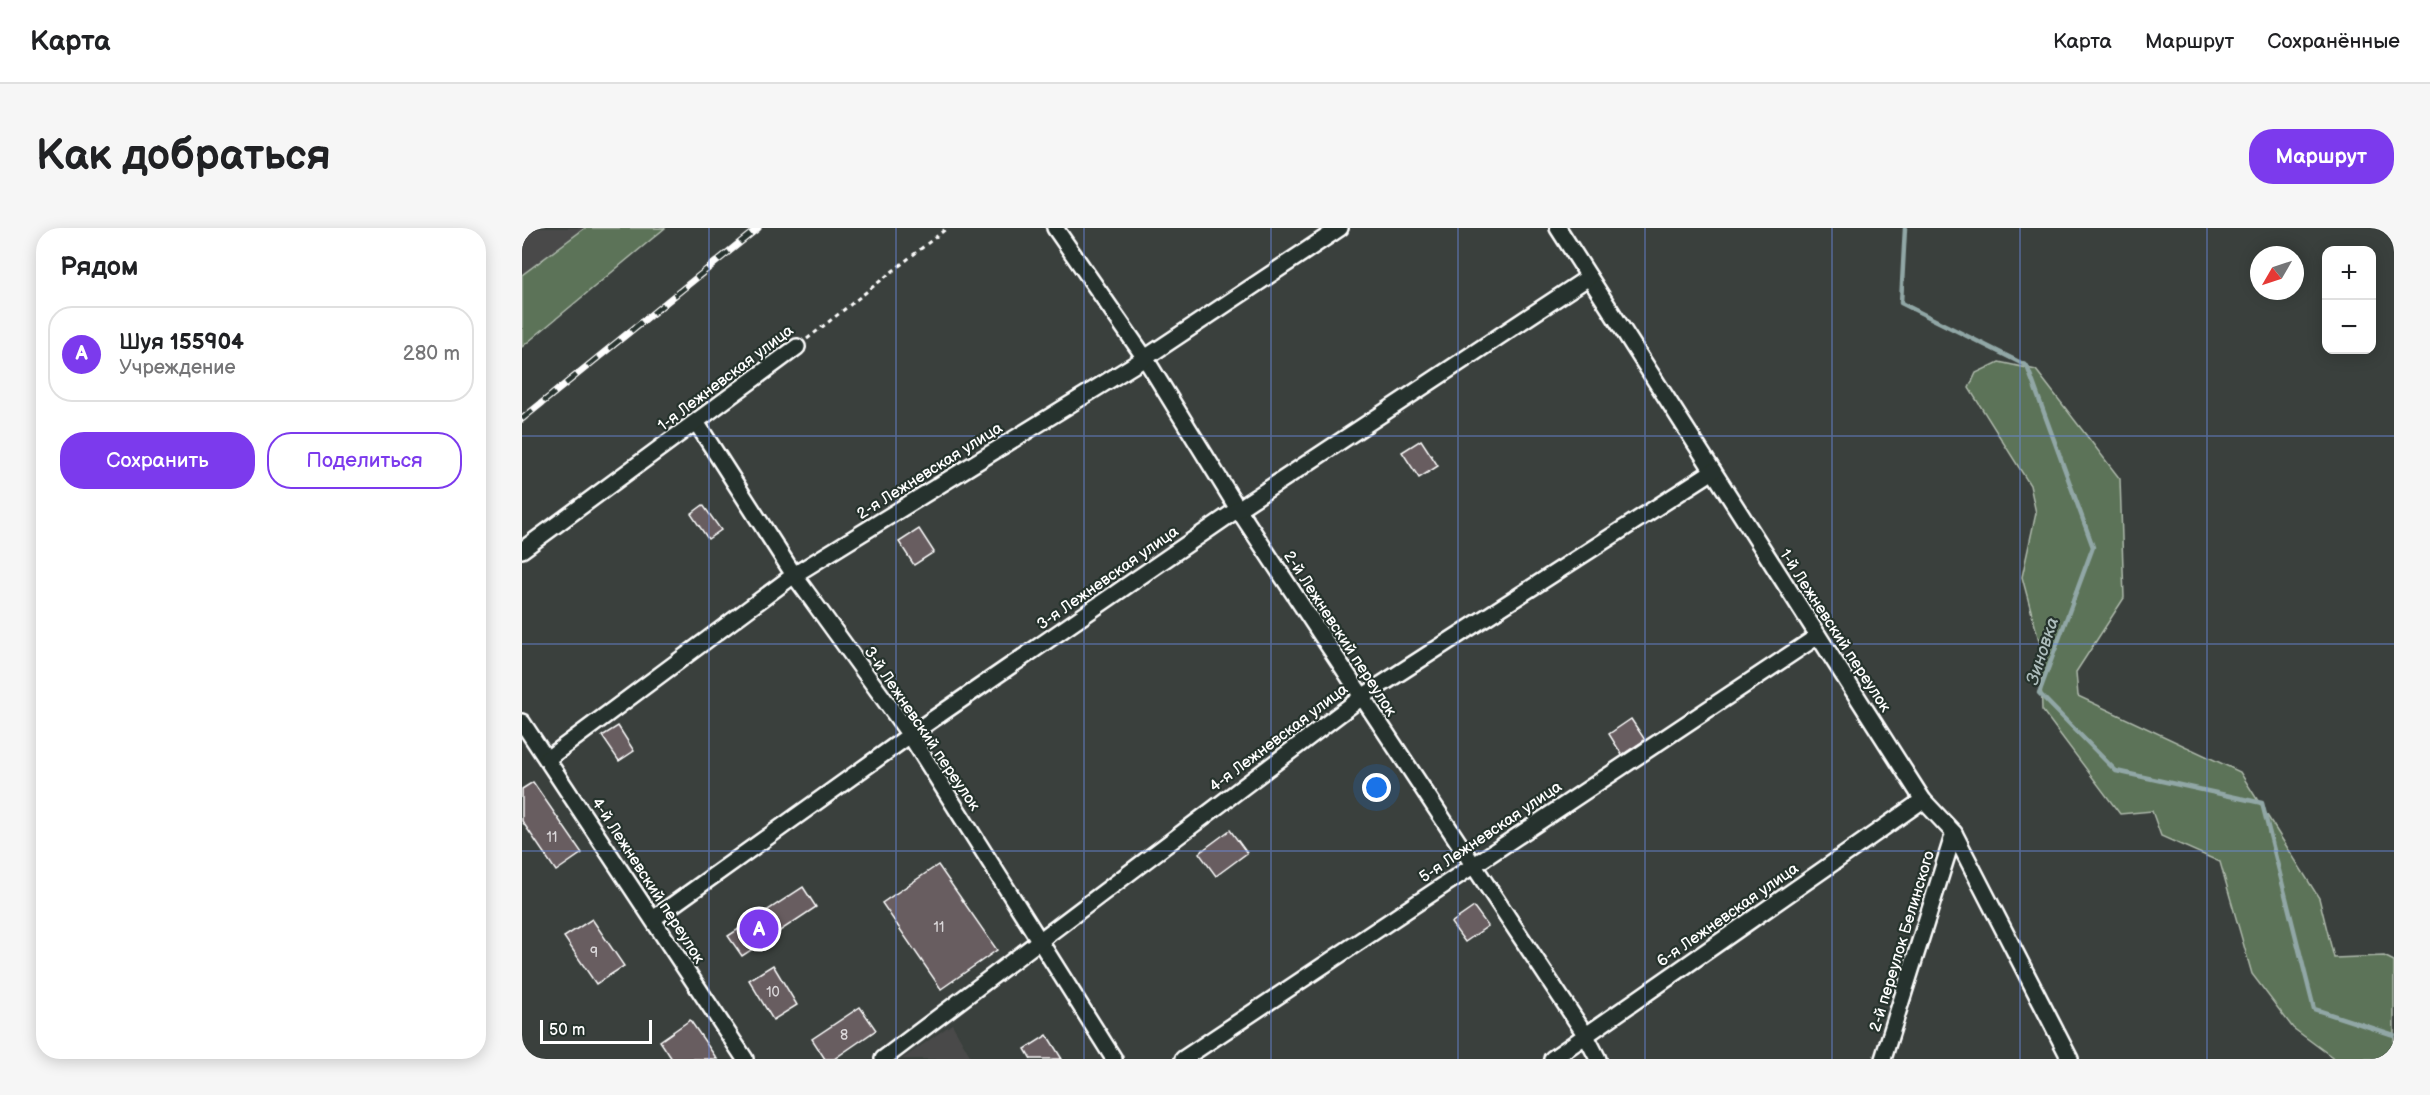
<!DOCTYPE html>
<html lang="ru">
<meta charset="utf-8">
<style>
body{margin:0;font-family:"Balsamiq Sans",sans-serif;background:#f6f6f6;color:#202124}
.controls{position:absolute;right:18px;top:18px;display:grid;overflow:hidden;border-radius:12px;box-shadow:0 3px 15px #0003}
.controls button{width:54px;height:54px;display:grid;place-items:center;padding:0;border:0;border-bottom:2px solid #e0e0e0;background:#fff;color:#202124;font:30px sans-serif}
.compass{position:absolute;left:1728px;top:18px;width:54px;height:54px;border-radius:50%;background:#fff;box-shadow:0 3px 15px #0003;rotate:231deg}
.scale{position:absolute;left:18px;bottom:15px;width:112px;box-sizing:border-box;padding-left:6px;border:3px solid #fff;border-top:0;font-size:16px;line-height:21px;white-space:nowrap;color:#fff;-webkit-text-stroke:4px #26332d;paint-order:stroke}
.you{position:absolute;left:855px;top:560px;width:21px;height:21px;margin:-15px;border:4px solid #fff;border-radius:50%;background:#1a73e8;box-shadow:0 0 0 9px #1a73e833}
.badge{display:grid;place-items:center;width:39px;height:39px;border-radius:50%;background:#7c3aed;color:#fff;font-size:20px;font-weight:700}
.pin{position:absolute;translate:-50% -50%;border:3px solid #fff;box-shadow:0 2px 6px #0006}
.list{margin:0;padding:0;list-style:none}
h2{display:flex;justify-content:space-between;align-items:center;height:78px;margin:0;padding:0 24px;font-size:26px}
h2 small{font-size:20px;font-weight:400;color:#757577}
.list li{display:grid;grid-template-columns:39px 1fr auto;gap:18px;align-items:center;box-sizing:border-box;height:96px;margin:0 12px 12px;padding:0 12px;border:2px solid #e0e0e0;border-radius:24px}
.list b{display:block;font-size:22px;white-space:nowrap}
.list p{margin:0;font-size:20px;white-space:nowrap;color:#757577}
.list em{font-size:20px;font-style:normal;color:#757577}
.actions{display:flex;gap:12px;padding:18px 24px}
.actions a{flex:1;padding:14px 0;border:2px solid #7c3aed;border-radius:24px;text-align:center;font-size:21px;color:#7c3aed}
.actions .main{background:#7c3aed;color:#fff}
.map{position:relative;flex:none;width:1872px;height:831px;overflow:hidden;border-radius:24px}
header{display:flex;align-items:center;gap:36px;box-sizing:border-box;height:84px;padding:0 30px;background:#fff;border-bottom:2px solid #e0e0e0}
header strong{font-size:28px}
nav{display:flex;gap:33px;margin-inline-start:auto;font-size:21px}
.intro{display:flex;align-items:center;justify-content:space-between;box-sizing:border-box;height:144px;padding:0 36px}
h1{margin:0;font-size:42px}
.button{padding:15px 27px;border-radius:24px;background:#7c3aed;color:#fff;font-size:21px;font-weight:700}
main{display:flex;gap:36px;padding:0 36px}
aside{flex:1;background:#fff;border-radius:24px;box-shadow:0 3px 15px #0003}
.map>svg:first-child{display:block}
.built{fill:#484948}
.green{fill:#5c7358;stroke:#aeb9ac;stroke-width:1.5}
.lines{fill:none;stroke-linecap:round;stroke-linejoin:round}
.stream{stroke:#91a7a6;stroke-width:4.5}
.building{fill:#685d61;stroke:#fff;stroke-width:1.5}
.minor-casing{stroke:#fff;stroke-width:20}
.path{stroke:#fff;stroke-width:3;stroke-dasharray:4.5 4.5;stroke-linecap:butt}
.minor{stroke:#26332d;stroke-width:15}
.rail-casing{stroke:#fff;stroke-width:7}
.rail{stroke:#26332d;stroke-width:4.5;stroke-dasharray:14;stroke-linecap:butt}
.grid{fill:none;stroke:#6c8ce6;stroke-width:1.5;stroke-opacity:0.55}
.labels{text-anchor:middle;stroke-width:4.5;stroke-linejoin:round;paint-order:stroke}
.number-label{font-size:14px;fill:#d9d6d8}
.street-label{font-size:16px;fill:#fff;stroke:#26332d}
.water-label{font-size:18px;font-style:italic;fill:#adbdbc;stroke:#26332d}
</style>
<header>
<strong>Карта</strong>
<nav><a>Карта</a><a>Маршрут</a><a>Сохранённые</a></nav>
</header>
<div class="intro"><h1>Как добраться</h1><a class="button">Маршрут</a></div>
<main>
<aside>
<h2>Рядом<small></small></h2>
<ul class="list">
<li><span class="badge">A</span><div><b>Шуя 155904</b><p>Учреждение</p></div><em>280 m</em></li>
</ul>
<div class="actions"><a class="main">Сохранить</a><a>Поделиться</a></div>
</aside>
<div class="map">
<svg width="1872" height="831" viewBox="0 0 1872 831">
<rect width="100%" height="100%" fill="#3a403d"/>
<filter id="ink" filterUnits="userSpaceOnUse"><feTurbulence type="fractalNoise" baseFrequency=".0167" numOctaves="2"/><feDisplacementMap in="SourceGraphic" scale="12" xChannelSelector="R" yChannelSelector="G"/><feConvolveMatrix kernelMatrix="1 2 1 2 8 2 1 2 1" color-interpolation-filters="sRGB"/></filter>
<g filter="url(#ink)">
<g class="built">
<polygon points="0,0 63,0 0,47"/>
<polygon points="430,796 450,831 380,831"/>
</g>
<g class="green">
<polygon points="63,0 143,0 0,119 0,47"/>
<polygon points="1477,134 1514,142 1598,251 1602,370 1554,444 1556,468 1718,544 1797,670 1812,730 1862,728 1872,733 1872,831 1813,831 1771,800 1730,746 1698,634 1639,608 1630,583 1598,586 1520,482 1518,416 1500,349 1514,285 1508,257 1447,160 1454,145"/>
</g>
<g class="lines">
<polyline class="stream" points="1383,0 1379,75 1505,138 1571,319 1517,465 1594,543 1740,575 1792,781 1872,807"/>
</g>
<g class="building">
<polygon points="899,212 916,238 897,250 880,224"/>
<polygon points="181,277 199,302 186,311 169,286"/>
<polygon points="397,301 412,324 392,337 377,314"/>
<polygon points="1109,491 1123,512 1100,527 1087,506"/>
<polygon points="96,498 112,523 97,533 80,508"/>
<polygon points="11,554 60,625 34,643 0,593 0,561"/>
<polygon points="708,602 725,625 694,648 677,625"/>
<polygon points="416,637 475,722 419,761 360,675"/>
<polygon points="281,659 294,679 220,728 206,708"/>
<polygon points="952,679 966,698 943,714 929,695"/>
<polygon points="70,691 102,738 74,756 42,709"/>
<polygon points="251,737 275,777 251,792 227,752"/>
<polygon points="338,779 354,802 312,831 303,831 290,811"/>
<polygon points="168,792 195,831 150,831 138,813"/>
<polygon points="525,807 540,831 509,831 503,821"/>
</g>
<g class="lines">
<g class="minor-casing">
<g id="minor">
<polyline points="533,0 623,130 716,281 1063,806 1076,831"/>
<polyline points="1036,0 1401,572 1432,605 1548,831"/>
<polyline points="174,194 272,347 388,507 592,831"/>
<polyline points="0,322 275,119"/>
<polyline points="0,494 223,831"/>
<polyline points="25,531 272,347 623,130 818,0"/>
<polyline points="131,691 388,507 716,281 1067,49"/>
<polyline points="361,831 840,469 1191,243"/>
<polyline points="661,831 1296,408"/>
<polyline points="1030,831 1401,572"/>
<polyline points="1361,831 1432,605"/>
</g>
</g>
<polyline class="path" points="285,111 425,0"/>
<use href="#minor" class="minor"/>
<g class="rail-casing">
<polyline id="rail" points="0,191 236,0"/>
</g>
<use href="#rail" class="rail"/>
</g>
</g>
<path class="grid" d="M 187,0 L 187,831M 374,0 L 374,831M 562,0 L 562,831M 749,0 L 749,831M 936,0 L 936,831M 1123,0 L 1123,831M 1310,0 L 1310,831M 1498,0 L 1498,831M 1685,0 L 1685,831M 0,208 L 1872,208M 0,416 L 1872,416M 0,623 L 1872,623"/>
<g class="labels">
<g class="number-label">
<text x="30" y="614">11</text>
<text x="417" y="704">11</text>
<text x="72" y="729">9</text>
<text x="251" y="769">10</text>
<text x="322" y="812">8</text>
</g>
<g class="street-label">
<text transform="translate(203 149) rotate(-37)" y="6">1-я Лежневская улица</text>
<text transform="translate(407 242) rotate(-32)" y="6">2-я Лежневская улица</text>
<text transform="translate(585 349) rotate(-35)" y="6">3-я Лежневская улица</text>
<text transform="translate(1314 402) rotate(57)" y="6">1-й Лежневский переулок</text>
<text transform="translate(819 405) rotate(57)" y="6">2-й Лежневский переулок</text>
<text transform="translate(401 500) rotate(56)" y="6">3-й Лежневский переулок</text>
<text transform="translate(756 509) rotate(-37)" y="6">4-я Лежневская улица</text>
<text transform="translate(968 603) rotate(-34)" y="6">5-я Лежневская улица</text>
<text transform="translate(127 652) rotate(57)" y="6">4-й Лежневский переулок</text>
<text transform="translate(1205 686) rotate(-35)" y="6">6-я Лежневская улица</text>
<text transform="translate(1379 713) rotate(-73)" y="6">2-й переулок Белинского</text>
</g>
<g class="water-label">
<text transform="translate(1520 423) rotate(-72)" y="6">Зиновка</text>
</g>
</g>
</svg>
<div class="controls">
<button>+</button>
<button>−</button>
</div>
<svg class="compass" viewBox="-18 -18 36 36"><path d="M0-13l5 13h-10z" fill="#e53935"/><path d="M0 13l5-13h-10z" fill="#757577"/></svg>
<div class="scale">50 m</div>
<div class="you"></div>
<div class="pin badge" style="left:237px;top:701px">A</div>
</div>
</main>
